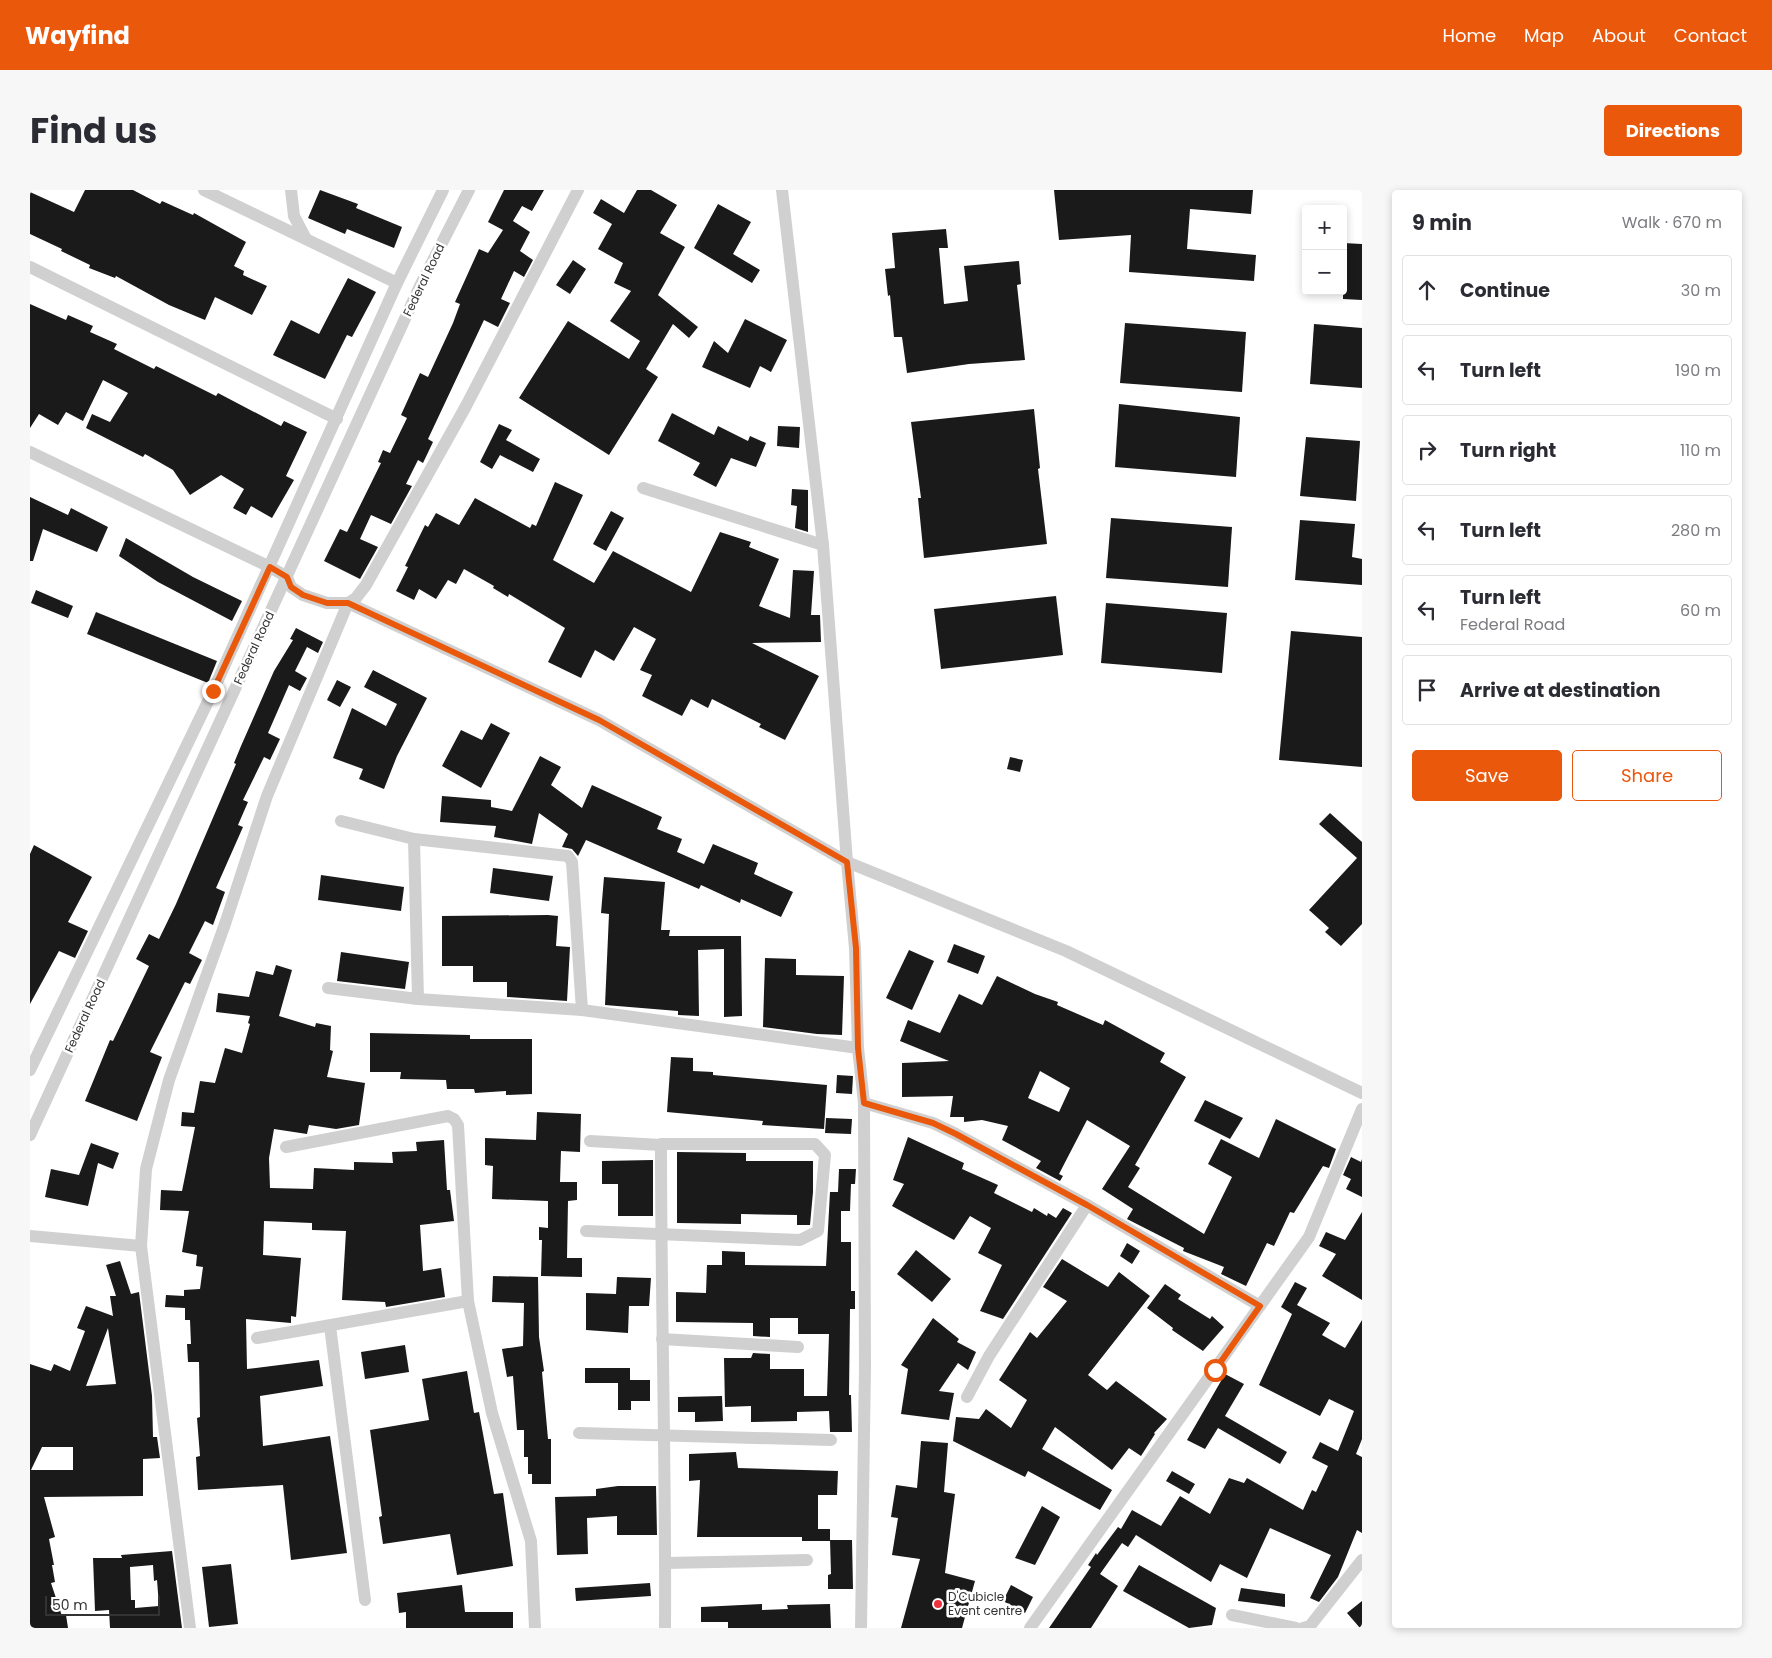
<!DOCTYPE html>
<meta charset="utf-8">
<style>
body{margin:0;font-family:Poppins,sans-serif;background:#f7f7f7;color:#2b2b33}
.controls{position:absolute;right:15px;top:15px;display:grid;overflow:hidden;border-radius:5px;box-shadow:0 2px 8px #0003}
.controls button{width:45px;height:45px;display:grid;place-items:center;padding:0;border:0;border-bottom:1px solid #e1e1e2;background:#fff;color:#2b2b33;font:25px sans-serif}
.scale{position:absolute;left:15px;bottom:12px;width:115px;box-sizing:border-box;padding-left:5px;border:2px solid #333;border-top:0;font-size:14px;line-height:18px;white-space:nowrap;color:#333;-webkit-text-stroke:4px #fff;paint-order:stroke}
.stop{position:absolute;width:15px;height:15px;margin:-11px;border:4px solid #ea580c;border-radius:50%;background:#fff}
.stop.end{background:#ea580c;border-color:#fff;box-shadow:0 1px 5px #0008}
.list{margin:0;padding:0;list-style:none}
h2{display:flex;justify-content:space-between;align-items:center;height:65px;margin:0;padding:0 20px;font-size:21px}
h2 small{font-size:16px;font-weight:400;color:#7c7c81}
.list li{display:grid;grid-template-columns:32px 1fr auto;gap:15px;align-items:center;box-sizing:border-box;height:70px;margin:0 10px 10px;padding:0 10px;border:1px solid #e1e1e2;border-radius:5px}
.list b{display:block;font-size:19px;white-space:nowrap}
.list p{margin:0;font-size:16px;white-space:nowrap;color:#7c7c81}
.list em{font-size:16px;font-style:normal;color:#7c7c81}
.actions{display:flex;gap:10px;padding:15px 20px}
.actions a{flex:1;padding:11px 0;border:1px solid #ea580c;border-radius:5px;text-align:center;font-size:18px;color:#ea580c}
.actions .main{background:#ea580c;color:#fff}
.icon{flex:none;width:28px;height:28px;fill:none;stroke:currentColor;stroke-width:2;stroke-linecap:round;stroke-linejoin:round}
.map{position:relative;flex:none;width:1332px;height:1438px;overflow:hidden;border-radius:5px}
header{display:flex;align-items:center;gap:30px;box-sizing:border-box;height:70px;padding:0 25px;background:#ea580c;color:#fff}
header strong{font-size:24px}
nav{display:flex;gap:28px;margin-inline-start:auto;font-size:18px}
.intro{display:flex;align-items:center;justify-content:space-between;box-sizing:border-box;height:120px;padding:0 30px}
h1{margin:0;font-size:35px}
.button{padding:12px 22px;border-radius:5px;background:#ea580c;color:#fff;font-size:18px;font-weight:700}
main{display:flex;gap:30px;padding:0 30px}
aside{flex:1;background:#fff;border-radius:5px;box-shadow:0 2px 8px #0003}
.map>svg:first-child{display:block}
.building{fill:#1a1a1a;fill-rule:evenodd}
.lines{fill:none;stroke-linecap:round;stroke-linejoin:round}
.street{stroke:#d0d0d0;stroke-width:12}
.route{stroke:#ea580c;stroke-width:6}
.poi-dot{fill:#ed323e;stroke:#fff;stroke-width:2}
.labels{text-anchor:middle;stroke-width:5;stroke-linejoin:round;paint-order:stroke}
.street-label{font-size:12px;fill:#333;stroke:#fff}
.poi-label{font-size:12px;fill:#333;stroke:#fff;text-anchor:start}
</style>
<header>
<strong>Wayfind</strong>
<nav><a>Home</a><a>Map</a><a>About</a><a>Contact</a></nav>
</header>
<div class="intro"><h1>Find us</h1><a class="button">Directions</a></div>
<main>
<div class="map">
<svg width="1332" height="1438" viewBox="0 0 1332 1438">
<rect width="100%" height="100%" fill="#fff"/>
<g class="building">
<polygon points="55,0 103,0 130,14 132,11 163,25 164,23 216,52 204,76 214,81 213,85 237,96 222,125 185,107 175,130 139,115 86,86 85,88 59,78 60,75 31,61 32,59 0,44 0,2 44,22"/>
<polygon points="290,0 328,14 326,18 372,37 364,58 317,39 315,44 278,28"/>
<polygon points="474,0 514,0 502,21 492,16 483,31 500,42 490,61 503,70 494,87 484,81 471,109 480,113 468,137 454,130 398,249 403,252 393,273 388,270 376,294 382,296 361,334 341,325 330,349 348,357 330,389 294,371 310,339 317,342 351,273 348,272 353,260 360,263 377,228 371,225 390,183 398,187 423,133 430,114 425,112 449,59 458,63 473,40 458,32"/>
<polygon points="607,0 621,0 647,15 630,43 655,57 628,105 668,137 659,148 643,134 616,179 628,187 579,265 489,208 538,131 599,169 610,151 580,131 601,101 584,93 593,73 568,59 582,34 563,23 571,9 594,23"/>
<polygon points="1024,0 1223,0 1221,24 1160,19 1157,59 1226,65 1224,91 1099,82 1101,45 1029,50"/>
<polygon points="688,14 721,32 703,64 730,80 722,93 664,58"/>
<polygon points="916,39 918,58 909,58 914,114 938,111 934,76 989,71 991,94 987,95 995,170 939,174 877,183 872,147 864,147 860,105 858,106 855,79 865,78 862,43"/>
<polygon points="1313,53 1332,54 1332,110 1313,109"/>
<polygon points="543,70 556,79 540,104 526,95"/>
<polygon points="318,88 346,102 322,147 317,145 295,189 243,165 261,130 289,144"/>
<polygon points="0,114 36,130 38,125 63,136 60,142 87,154 84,159 124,179 126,176 186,206 188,203 251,236 254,231 277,242 256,286 264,290 242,328 221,316 216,325 203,318 214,299 191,285 160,305 143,280 115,264 113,267 56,238 62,224 80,232 98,203 73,190 53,231 36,222 28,235 9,224 0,238"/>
<polygon points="715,129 757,150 741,182 730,176 720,198 672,177 684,151 698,163"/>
<polygon points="1095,133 1216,142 1212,202 1090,193"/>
<polygon points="1284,134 1332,138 1332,198 1280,194"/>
<polygon points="1089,214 1210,227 1206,287 1085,277"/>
<polygon points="1004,219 1010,278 1008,279 1017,354 894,368 888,308 891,308 881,232"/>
<polygon points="642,223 684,245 688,236 718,251 720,246 736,253 726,277 701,268 686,297 663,285 670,273 628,251"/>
<polygon points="469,234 482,240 476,250 510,269 503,282 470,265 462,279 450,272"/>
<polygon points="748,236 770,237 769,258 747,256"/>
<polygon points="1276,247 1330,251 1326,311 1270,306"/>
<polygon points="525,292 553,305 523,370 564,393 583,361 661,402 690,342 721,352 719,357 749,369 729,416 760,428 763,380 784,381 781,425 790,425 791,452 722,453 789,486 755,550 729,537 731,534 682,509 678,518 661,509 652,526 612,506 622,485 610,480 626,449 604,437 584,471 565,460 551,488 518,472 535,438 479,404 478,407 463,398 464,396 434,379 426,394 418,390 406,409 389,399 384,410 366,401 378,377 375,376 395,335 398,337 406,323 429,335 445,308 500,338 502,334 506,336"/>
<polygon points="762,299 778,300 778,342 765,338 767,316 761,315"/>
<polygon points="0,307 38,325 41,318 78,337 67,362 13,339 3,371 0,371"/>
<polygon points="581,321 594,328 576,361 563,354"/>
<polygon points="1081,328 1202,337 1198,397 1076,388"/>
<polygon points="1270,330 1325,334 1322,367 1332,369 1332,395 1265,390"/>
<polygon points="96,348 163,387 212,411 202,431 128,392 89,366"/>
<polygon points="6,400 43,416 38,428 1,413"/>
<polygon points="1026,406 1033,465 911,479 904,419"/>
<polygon points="1076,413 1197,423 1192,483 1071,473"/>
<polygon points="66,422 187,471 178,493 57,444"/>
<polygon points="266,438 293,452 288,463 277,457 265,481 277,488 270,501 259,495 238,543 250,549 240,570 234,567 213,610 218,612 208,635 213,637 186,698 195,702 183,735 175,731 159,763 172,770 160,794 155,792 120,862 132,867 107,931 55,911 80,850 83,851 119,776 106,769 119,744 129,749 146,714 206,574 204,573 211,556 244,481 263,450 260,449"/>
<polygon points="1261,441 1332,447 1332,577 1249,570"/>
<polygon points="343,480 397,508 367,566 354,599 329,589 333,579 303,568 322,518 356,536 367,514 334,497"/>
<polygon points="307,490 321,497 310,517 297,510"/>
<polygon points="461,533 480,543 451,598 412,576 431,540 452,550"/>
<polygon points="510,566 531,577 521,595 552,618 562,595 632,627 627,639 652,649 647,662 674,674 683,654 728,673 724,684 763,702 751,727 711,709 710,713 671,695 669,699 556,650 548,666 542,659 532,657 538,644 509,623 502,654 464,647 466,636 410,632 412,606 461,610 461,617 482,621"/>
<polygon points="980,567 993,570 990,582 977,579"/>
<polygon points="1300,623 1332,652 1332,734 1311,756 1295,742 1299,738 1279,720 1327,668 1289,634"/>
<polygon points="4,655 62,687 38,732 58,741 45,768 29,761 0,814 0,664"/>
<polygon points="463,678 523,686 519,711 460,703"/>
<polygon points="291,685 374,697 371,721 288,710"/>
<polygon points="574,687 635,692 631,740 640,740 639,746 711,746 712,826 694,827 694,759 668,760 669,826 648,825 648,821 575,815 579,724 571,723"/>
<polygon points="518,725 528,726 526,756 540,757 537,811 477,807 477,792 443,792 443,776 412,776 412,726"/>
<polygon points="924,754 955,766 948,784 917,772"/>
<polygon points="879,760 904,771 882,820 856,808"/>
<polygon points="311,762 379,772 375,799 307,791"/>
<polygon points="735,768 766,769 766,785 814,786 812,845 787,844 733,837"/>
<polygon points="246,775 262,780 249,826 285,837 286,833 301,836 300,860 303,861 297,887 335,893 329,935 306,939 279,935 277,944 244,939 239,968 240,998 283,999 284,978 324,980 324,972 363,973 362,962 387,961 386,952 414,950 417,1000 420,1000 424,1031 390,1035 393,1081 411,1078 415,1107 356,1117 355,1112 312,1110 316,1041 282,1040 282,1033 234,1031 233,1065 271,1068 266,1127 261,1126 261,1133 216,1129 217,1179 289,1170 293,1196 230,1206 233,1256 300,1246 317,1363 261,1370 253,1295 168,1300 166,1267 170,1266 167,1228 170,1227 169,1172 158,1172 157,1154 161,1154 160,1130 155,1130 155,1118 135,1117 136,1105 154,1106 154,1100 170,1099 173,1077 166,1076 167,1065 152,1062 159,1021 130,1020 131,1000 152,1001 165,937 151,936 152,922 164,923 170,891 185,893 195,858 212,863 220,834 218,833 220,826 186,822 188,803 219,807 226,781 243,785"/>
<path d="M 967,786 L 1005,804 L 1028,812 L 1027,815 L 1073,835 L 1075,830 L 1135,863 L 1130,872 L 1156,887 L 1105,975 L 1110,978 L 1098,997 L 1174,1044 L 1202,987 L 1178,974 L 1191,949 L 1229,968 L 1246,929 L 1306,959 L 1299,978 L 1293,976 L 1264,1023 L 1260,1022 L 1244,1056 L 1237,1053 L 1216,1096 L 1191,1084 L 1194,1077 L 1153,1061 L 1154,1058 L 1097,1029 L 1103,1019 L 1072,999 L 1100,956 L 1057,930 L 1029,984 L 1033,986 L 1030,991 L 1006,978 L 1011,971 L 972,950 L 978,936 L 952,930 L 934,932 L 934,927 L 920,927 L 923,906 L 872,907 L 872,873 L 919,871 L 870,851 L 878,830 L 910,843 L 929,804 L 952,815 ZM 1010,881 L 1040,898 L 1029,922 L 998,908 Z"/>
<polygon points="340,843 440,845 440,849 502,849 502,904 476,905 476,901 445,903 444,899 417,899 416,890 370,889 371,882 340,882"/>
<polygon points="641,867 663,868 663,881 683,882 683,885 797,895 794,939 732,935 733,931 637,922"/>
<polygon points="807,885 823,886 822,904 806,903"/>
<polygon points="1175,910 1213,928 1200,949 1164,931"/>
<polygon points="507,922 551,924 550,962 531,961 530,992 547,992 547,1010 538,1011 537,1068 552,1068 552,1087 511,1086 512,1050 509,1050 509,1037 518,1038 518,1011 462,1009 463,976 455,975 455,948 506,950"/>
<polygon points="796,928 822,929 821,944 795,943"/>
<polygon points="878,947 934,973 932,979 968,995 964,1003 1002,1022 1004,1018 1017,1026 1018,1023 1026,1028 1033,1018 1042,1023 973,1129 950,1121 972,1075 948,1063 961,1038 940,1026 924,1050 862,1016 874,994 863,990"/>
<polygon points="61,953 89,963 83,979 68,973 58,1016 15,1007 21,979 49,985"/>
<polygon points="647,962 716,963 716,971 783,971 783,1002 780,1035 767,1035 767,1025 711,1024 711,1034 647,1033"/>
<polygon points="1321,967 1331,972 1332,969 1332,1007 1316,999 1321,989 1313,985"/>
<polygon points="623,970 623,1026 588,1026 588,994 572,994 572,971"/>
<polygon points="809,979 826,979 825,994 821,994 820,1021 811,1021 811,1052 821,1052 821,1101 825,1101 825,1119 820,1119 819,1205 821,1205 822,1242 800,1242 799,1221 767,1222 767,1231 721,1232 721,1216 695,1217 694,1168 721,1168 723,1163 740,1164 740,1179 774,1179 774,1206 797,1206 799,1144 768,1144 768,1128 740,1128 740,1147 723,1146 723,1133 646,1132 646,1102 676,1103 677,1075 692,1075 692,1061 715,1062 715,1075 796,1076 800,1002 808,1002"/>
<polygon points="1332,1022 1332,1110 1292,1086 1306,1064 1289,1056 1296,1042 1315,1050"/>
<polygon points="1097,1053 1110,1061 1102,1074 1090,1066"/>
<polygon points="886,1060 921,1089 902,1112 867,1084"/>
<polygon points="1032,1069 1078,1097 1089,1082 1120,1106 1058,1185 1077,1200 1086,1191 1137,1229 1124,1243 1125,1244 1111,1266 1099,1258 1082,1280 1025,1237 1012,1259 1082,1300 1070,1320 998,1281 995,1287 923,1251 926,1227 949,1229 956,1219 981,1238 997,1210 969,1190 1000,1142 1007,1148 1037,1111 1013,1097"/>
<path d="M 90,1071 L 101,1104 L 109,1102 L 122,1206 L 123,1247 L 127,1247 L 130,1268 L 113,1269 L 113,1306 L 14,1307 L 25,1347 L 19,1349 L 24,1375 L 22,1375 L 25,1392 L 21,1393 L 32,1426 L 36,1425 L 38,1438 L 0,1438 L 0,1174 L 21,1181 L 24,1174 L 40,1181 L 55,1141 L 47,1138 L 56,1116 L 83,1126 L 80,1106 L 86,1106 L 76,1075 ZM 78,1138 L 86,1194 L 56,1196 ZM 12,1257 L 43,1257 L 43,1280 L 1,1280 Z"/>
<polygon points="463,1086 508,1087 509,1147 514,1181 512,1182 518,1249 521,1249 521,1294 502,1294 502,1284 498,1284 498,1267 494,1267 494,1240 487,1240 483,1186 477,1187 472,1159 493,1156 494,1113 462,1112"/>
<polygon points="587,1087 621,1088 619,1116 599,1116 598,1143 556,1140 556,1103 586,1104"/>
<polygon points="1265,1092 1277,1098 1267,1115 1300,1133 1292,1145 1315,1158 1332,1130 1332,1249 1326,1264 1332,1267 1332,1343 1327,1340 1308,1387 1289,1412 1280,1408 1301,1365 1240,1338 1217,1388 1190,1374 1181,1392 1106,1345 1098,1357 1092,1353 1070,1384 1088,1396 1061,1438 1019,1438 1061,1377 1058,1375 1066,1363 1067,1365 1088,1337 1091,1339 1102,1320 1131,1336 1150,1306 1180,1324 1199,1288 1214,1293 1217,1288 1273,1320 1282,1300 1286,1302 1298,1276 1282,1268 1290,1252 1308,1261 1324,1221 1299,1209 1290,1226 1229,1195 1262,1124 1251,1117"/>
<polygon points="1135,1094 1151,1105 1148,1109 1180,1129 1182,1126 1194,1137 1173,1161 1142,1140 1143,1138 1117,1118"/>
<polygon points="903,1128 929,1149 927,1152 946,1162 938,1180 928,1173 909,1201 924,1203 919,1230 871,1224 878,1179 871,1175"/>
<polygon points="375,1155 379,1182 335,1189 331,1162"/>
<polygon points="555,1178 600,1178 600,1190 620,1190 620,1211 601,1211 601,1220 588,1220 588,1193 555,1193"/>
<polygon points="437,1181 444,1223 449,1222 464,1304 473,1303 483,1376 427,1385 420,1344 353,1354 349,1327 352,1326 340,1240 399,1230 392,1189"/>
<polygon points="1195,1184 1214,1194 1195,1226 1257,1262 1250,1274 1188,1238 1175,1259 1157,1250"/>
<polygon points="692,1206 693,1231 665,1232 665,1222 648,1222 648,1207"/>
<polygon points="891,1251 918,1253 914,1302 925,1304 915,1383 945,1391 932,1438 871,1438 890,1369 862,1365 868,1328 861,1327 866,1295 887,1298"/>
<polygon points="706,1262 708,1278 808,1281 807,1305 788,1305 788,1339 800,1339 800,1351 772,1351 772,1347 667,1347 670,1290 659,1291 659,1264"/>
<polygon points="1142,1281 1165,1294 1159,1304 1136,1291"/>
<polygon points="588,1296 626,1296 627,1345 587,1345 587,1326 557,1328 558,1364 527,1365 525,1307 566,1306 566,1299"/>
<polygon points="1012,1316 1030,1327 1005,1375 985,1368"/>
<polygon points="800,1350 822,1350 823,1399 798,1399 798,1385 801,1384"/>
<path d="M 142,1361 L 152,1438 L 80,1438 L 79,1420 L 65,1421 L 63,1368 L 92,1368 L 91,1365 ZM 123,1375 L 124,1391 L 127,1390 L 129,1416 L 105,1418 L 105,1410 L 101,1410 L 100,1377 Z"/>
<polygon points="201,1374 208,1434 179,1437 172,1377"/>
<polygon points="1109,1375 1186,1418 1182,1435 1159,1438 1093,1401"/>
<polygon points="620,1393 621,1406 546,1411 545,1398"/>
<polygon points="432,1395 435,1422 483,1422 483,1438 376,1438 376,1422 369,1423 367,1403"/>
<polygon points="981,1395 1003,1407 995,1423 973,1411"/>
<polygon points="1211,1398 1255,1404 1255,1417 1208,1411"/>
<polygon points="1332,1411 1332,1438 1330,1438 1317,1423"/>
<polygon points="732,1414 732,1420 758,1419 757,1415 800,1414 801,1438 698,1438 698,1432 671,1432 671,1417"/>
</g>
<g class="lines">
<g class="street">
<polyline points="174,0 367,93"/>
<polyline points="261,0 264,26 276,49"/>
<polyline points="752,0 793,355 817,672 825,758 828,858 834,913 835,1177 831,1438"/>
<polyline points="0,77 307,229"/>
<polyline points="0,262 240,377 257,387 261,397 273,405 297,413 318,413 569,530 817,672 1036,761 1332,903"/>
<polyline points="613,298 793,355"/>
<polyline points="311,631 384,649 538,666 542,672 552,820"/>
<polyline points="384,649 388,809 552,820 828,858"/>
<polyline points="298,798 388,809"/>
<polyline points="0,880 183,501 367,93 413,0"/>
<polyline points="834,913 903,933 926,944 1057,1015 1230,1116"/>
<polyline points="0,945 390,96 439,0"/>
<polyline points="560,951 631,955"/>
<polyline points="256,957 418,926 424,929 428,935 438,1111 462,1223 501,1351 505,1438"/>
<path d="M 556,1041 L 770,1050 L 788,1041 L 795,965 L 785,954 L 631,954 C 631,1116 636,1277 635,1438"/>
<polyline points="0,1046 111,1056"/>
<polyline points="300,1136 335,1410"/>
<polyline points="227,1148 438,1111"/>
<polyline points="632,1149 768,1157"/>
<polyline points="937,1207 959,1166 1057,1015"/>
<polyline points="549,1243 801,1250"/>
<polyline points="635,1373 777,1370"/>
<polyline points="1202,1425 1266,1438"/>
<polyline points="160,1438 111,1056 116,979 139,890 195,734 237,606 318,413 326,408 336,395 436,216 548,0"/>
<polyline points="1000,1438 1279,1047 1332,919"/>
<polyline points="1273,1438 1280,1436 1332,1370"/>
</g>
</g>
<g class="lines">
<polyline class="route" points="183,501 240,377 257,387 261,397 273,405 297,413 318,413 569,530 817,672 826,758 828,858 834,913 903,933 926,944 1057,1015 1230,1116 1185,1180"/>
</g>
<circle class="poi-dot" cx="908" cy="1414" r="5"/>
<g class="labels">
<g class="street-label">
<text transform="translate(394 90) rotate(-64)" y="4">Federal Road</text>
<text transform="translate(224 458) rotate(-65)" y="4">Federal Road</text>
<text transform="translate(55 826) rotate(-65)" y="4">Federal Road</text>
</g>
<g class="poi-label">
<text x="918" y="1411">D'Cubicle<tspan x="918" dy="14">Event centre</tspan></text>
</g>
</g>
</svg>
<div class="controls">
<button>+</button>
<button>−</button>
</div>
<div class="scale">50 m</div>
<div class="stop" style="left:1185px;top:1180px"></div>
<div class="stop end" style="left:183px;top:501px"></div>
</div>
<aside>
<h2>9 min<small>Walk · 670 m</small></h2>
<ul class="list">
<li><svg class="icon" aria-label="ahead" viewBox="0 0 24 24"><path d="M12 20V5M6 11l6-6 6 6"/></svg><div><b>Continue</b></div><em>30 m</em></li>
<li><svg class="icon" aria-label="left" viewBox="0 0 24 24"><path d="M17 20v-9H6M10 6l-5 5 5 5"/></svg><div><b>Turn left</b></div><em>190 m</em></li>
<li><svg class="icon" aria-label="right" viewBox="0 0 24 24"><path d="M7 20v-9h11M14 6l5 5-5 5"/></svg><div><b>Turn right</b></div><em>110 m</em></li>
<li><svg class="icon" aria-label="left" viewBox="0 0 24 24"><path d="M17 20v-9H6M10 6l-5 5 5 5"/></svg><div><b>Turn left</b></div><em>280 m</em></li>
<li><svg class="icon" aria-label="left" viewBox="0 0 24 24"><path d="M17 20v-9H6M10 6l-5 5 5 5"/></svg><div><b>Turn left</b><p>Federal Road</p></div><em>60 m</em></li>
<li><svg class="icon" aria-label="arrive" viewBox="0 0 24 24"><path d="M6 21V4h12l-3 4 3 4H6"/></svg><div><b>Arrive at destination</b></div></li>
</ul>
<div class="actions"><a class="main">Save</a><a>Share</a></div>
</aside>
</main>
